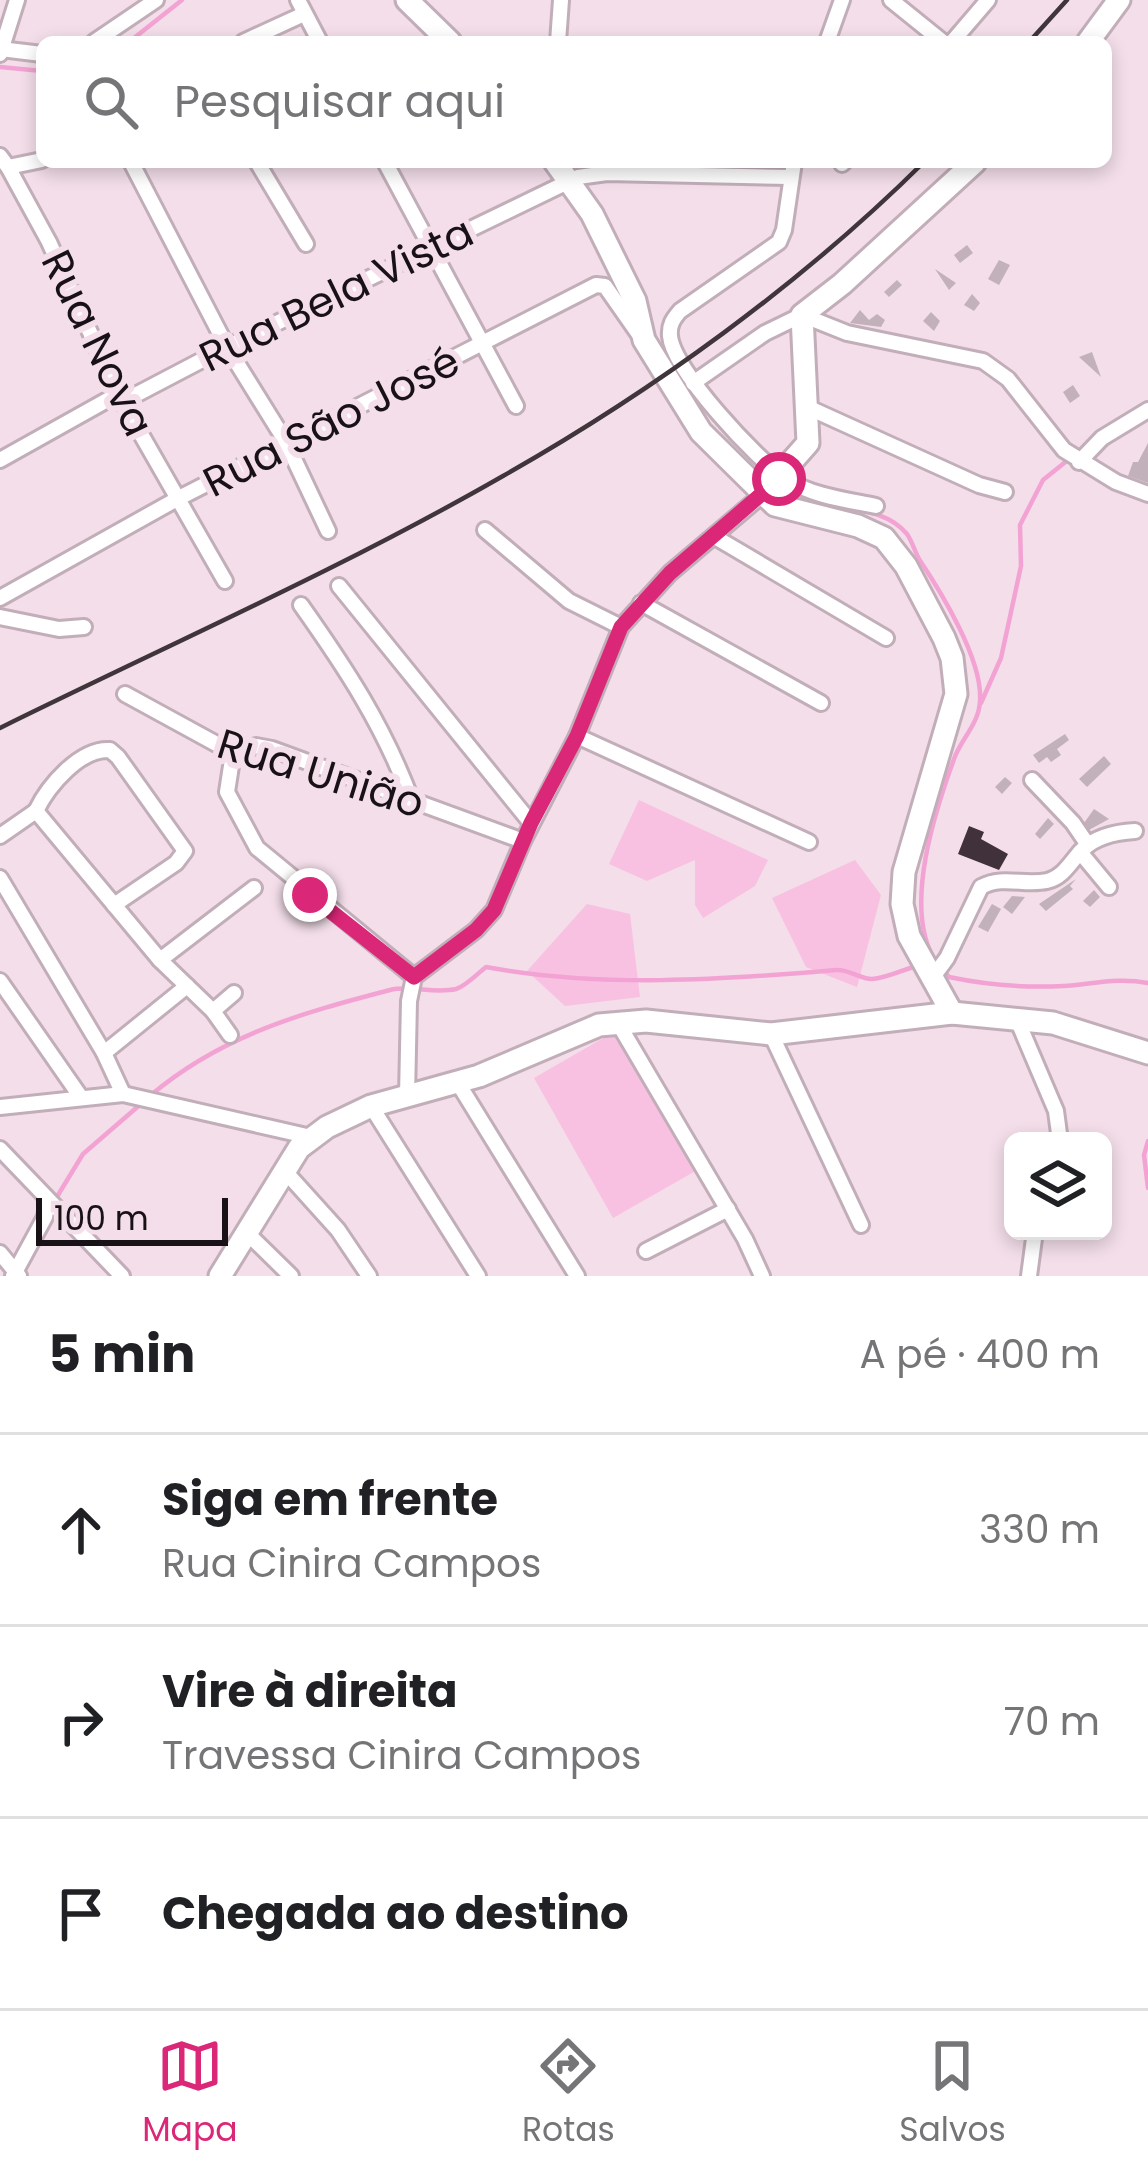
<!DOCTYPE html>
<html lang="pt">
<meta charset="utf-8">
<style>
body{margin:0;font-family:Poppins,sans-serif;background:#f2f2f2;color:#202124}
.controls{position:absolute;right:36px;bottom:36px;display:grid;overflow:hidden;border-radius:18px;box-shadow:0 6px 18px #0003}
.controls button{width:108px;height:108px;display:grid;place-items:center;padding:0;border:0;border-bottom:3px solid #e0e0e0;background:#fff;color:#202124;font:60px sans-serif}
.scale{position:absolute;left:36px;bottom:30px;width:192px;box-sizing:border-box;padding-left:12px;border:6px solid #181115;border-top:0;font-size:33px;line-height:42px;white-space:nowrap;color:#181115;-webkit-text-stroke:9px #f3dee9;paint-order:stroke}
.stop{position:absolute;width:36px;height:36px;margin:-27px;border:9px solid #db2777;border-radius:50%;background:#fff}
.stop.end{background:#db2777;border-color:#fff;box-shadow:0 3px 12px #0008}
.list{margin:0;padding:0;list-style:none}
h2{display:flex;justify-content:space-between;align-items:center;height:156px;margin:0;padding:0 48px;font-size:51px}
h2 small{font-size:39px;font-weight:400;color:#757577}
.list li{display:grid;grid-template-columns:78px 1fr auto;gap:36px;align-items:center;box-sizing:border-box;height:192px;padding:0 48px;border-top:3px solid #e0e0e0}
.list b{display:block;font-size:45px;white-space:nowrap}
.list p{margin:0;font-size:39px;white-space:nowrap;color:#757577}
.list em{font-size:39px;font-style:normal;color:#757577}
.icon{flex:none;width:66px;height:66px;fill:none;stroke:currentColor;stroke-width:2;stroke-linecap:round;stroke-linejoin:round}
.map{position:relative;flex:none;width:1148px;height:1276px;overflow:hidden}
.search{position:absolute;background:#fff;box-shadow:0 6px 18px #0003;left:36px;right:36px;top:36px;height:132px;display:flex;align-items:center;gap:30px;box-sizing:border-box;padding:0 42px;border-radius:18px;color:#757577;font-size:45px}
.sheet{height:732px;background:#fff}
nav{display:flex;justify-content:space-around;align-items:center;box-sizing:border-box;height:168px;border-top:3px solid #e0e0e0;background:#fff;font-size:33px;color:#757577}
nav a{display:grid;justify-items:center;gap:6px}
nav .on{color:#db2777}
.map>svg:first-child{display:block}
.green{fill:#f9c1e1}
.shadow{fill:#0003}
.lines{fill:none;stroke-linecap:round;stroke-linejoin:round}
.stream{stroke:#f3a3d3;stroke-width:4.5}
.building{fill:#40313a}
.street-casing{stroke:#c2aeb9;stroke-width:20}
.secondary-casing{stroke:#c2aeb9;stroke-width:27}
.street{stroke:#fff;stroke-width:14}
.secondary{stroke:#fff;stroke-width:21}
.rail{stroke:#3f353a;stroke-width:4.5}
.route{stroke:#db2777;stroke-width:15}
.labels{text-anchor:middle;stroke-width:12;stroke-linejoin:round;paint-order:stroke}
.street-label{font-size:42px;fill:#181115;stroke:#f3dee9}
</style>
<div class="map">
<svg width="1148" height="1276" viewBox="0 0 1148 1276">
<rect width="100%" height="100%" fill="#f3dee9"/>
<g class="green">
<polygon points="639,800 768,860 755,886 703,918 695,905 695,860 647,881 609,864"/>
<polygon points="855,860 881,895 857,987 806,967 772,898"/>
<polygon points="587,904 630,914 640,997 565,1006 527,971"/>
<polygon points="619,1029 699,1169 613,1218 534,1078"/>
</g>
<g class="shadow">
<polygon points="967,245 973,253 960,263 954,255"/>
<polygon points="999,260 1010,265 999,285 988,279"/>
<polygon points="935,269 956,283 949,290"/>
<polygon points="897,280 902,285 889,297 884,292"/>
<polygon points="972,294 980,303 974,311 964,305"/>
<polygon points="860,310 869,320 877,314 885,320 881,327 850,323"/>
<polygon points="931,312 940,321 934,331 923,321"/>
<polygon points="1092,352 1101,377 1079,357"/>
<polygon points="1073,385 1080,396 1070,403 1063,392"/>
<polygon points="1148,443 1148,483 1128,476 1133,462 1138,462"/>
<polygon points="1065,734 1069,740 1057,749 1061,755 1051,762 1047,757 1039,763 1033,755"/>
<polygon points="1104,756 1111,764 1087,787 1079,779"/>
<polygon points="1005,777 1012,783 1002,794 995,787"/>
<polygon points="1094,809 1109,819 1089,830 1084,823"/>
<polygon points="1048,818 1054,824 1040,839 1035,834"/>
<polygon points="1076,879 1070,886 1073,889 1046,911 1039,904"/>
<polygon points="1094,890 1100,897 1090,907 1083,901"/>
<polygon points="1012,896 1025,897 1012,914 1003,907"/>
<polygon points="992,904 1001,909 988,932 978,927"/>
</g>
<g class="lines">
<g class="stream">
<polyline points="129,42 182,0"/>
<polyline points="0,67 42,71"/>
<path d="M 782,483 C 814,515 877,498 907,534 C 912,541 915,552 919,559 C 941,592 983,660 980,701 C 979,724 961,739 954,759 C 935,811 905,903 932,955 C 936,963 944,970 949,977 C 987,985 1025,988 1063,986 C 1093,984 1118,977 1148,983"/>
<polyline points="981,703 1001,658 1021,566 1020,525 1043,480 1084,447"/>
<path d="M 151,1095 C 222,1035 302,1013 390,990 C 411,985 434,994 456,989 C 466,986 477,974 486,967 C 601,988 721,980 836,970 C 849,969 860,979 872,979 C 886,978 903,970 916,966"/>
<polyline points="1148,1141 1144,1155 1148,1188"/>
<polyline points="55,1200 83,1154 142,1103"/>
</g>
</g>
<polygon class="building" points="969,826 984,832 981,839 1008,854 999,870 958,854"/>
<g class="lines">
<g class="street-casing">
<g id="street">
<polyline points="298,0 320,42"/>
<polyline points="891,0 943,42"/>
<polyline points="94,42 156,0"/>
<polyline points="243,42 304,14"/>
<polyline points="558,42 561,0"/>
<polyline points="827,42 842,0"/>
<polyline points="952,42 988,0"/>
<polyline points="0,49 42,54"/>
<polyline points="0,54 17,0"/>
<polyline points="0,156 8,167 42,160"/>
<polyline points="131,162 227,347 286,442 328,531"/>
<polyline points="257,162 306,244"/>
<polyline points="385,162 516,406"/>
<path d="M 794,162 L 784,230 L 779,242 L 680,311 C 673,319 669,325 670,336 C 673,370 757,460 786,479 C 812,496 847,500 876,506"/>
<polyline points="842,164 844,162"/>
<polyline points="8,167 49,242 118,394 225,581"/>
<polyline points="693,383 765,333 802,315 847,333 983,361 1008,379 1064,450 1116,482 1148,494"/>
<polyline points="122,402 227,347 578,177 607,173 790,177"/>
<polyline points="807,407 979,485 1005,492"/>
<polyline points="0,460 118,394"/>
<polyline points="1079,462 1102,438 1148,410"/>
<polyline points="485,530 569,601 621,627"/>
<polyline points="715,537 886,638"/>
<polyline points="339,586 531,823"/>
<polyline points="0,598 177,499 596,285 605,286 640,336"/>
<polyline points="641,603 821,703"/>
<path d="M 301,605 C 347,670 383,725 411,799"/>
<polyline points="0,617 59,629 84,627"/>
<polyline points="125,694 233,753 256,746 272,749 523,841"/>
<polyline points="577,736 809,842"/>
<polyline points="233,753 227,792 257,848 414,977"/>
<polyline points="1032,780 1073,823 1088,845"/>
<path d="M 36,811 C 48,786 80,748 110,750 L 118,757 L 185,851 L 176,863 L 114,905"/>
<polyline points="0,836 36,811 160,960 213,1011 230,1035"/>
<polyline points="1080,852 1109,887"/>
<polyline points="0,878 104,1053 123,1094"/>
<polyline points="160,960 254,888"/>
<path d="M 933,977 L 947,958 L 981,887 C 1003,875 1024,886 1047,881 C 1064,877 1071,861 1082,850 C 1096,836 1117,832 1135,831"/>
<polyline points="0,981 80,1096"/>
<polyline points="213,1011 234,993"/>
<polyline points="1016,1017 1056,1111 1060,1141"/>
<polyline points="618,1023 745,1239 762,1276"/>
<polyline points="771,1034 861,1225"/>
<polyline points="104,1053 187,986"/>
<polyline points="458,1083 577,1276"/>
<polyline points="407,1097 409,1001 414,977 476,930 494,910 523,841 577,736 621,627 670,573 762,495"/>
<polyline points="371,1106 478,1276"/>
<polyline points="0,1107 123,1094 311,1137"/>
<polyline points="0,1149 122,1276"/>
<polyline points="283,1169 338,1230 369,1276"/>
<polyline points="246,1232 291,1276"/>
<polyline points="646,1251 728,1209"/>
<polyline points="0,1253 19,1276"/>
<polyline points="13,1276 45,1217 48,1200"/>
<polyline points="1029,1276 1035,1231"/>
</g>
</g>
<g class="secondary-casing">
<g id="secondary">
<polyline points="407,0 450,42"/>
<polyline points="1088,42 1119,0"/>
<polyline points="555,162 592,214 635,301 644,340 701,432 775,505 858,526 884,538 906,566 944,638 952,658 956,694 904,872 902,904 909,936 952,1013"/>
<polyline points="762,495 808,443 802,315 842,284 975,162"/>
<polyline points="220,1276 299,1148 327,1127 371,1106 479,1076 599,1025 646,1021 771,1034 952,1013 1053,1023 1148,1053"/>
</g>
</g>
<use href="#street" class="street"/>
<use href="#secondary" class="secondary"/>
<g class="rail">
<polyline points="1029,42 1067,0"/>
<path d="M 0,728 C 168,645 341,569 503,476 C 653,391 801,284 924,162"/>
</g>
</g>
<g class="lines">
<polyline class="route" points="310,895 414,977 476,930 494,910 531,823 577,736 621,627 670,573 779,479"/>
</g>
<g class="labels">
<g class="street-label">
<text transform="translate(336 294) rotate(-26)" y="15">Rua Bela Vista</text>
<text transform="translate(98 343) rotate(64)" y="15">Rua Nova</text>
<text transform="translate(331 421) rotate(-27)" y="15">Rua São José</text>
<text transform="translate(321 773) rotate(17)" y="15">Rua União</text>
</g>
</g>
</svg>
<div class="controls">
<button><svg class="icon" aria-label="layers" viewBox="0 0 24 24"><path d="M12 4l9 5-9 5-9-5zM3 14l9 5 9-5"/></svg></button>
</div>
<div class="scale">100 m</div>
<div class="stop" style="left:779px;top:479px"></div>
<div class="stop end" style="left:310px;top:895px"></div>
<div class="search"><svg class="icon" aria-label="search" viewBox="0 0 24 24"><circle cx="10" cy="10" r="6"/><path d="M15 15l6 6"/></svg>Pesquisar aqui</div>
</div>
<section class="sheet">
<h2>5 min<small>A pé · 400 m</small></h2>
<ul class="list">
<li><svg class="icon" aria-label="ahead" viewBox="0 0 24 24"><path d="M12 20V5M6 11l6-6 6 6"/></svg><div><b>Siga em frente</b><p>Rua Cinira Campos</p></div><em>330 m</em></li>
<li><svg class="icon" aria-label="right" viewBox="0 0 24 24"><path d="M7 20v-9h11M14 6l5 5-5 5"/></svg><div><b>Vire à direita</b><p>Travessa Cinira Campos</p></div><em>70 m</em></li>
<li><svg class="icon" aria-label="arrive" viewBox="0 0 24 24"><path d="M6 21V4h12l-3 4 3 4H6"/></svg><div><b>Chegada ao destino</b></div></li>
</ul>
</section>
<nav>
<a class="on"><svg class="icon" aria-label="map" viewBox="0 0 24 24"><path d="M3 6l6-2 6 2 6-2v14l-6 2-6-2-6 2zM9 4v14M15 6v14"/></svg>Mapa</a>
<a><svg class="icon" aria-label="directions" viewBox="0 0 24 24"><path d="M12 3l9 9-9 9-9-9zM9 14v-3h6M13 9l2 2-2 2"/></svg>Rotas</a>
<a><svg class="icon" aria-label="saved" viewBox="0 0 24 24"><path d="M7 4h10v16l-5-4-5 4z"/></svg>Salvos</a>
</nav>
